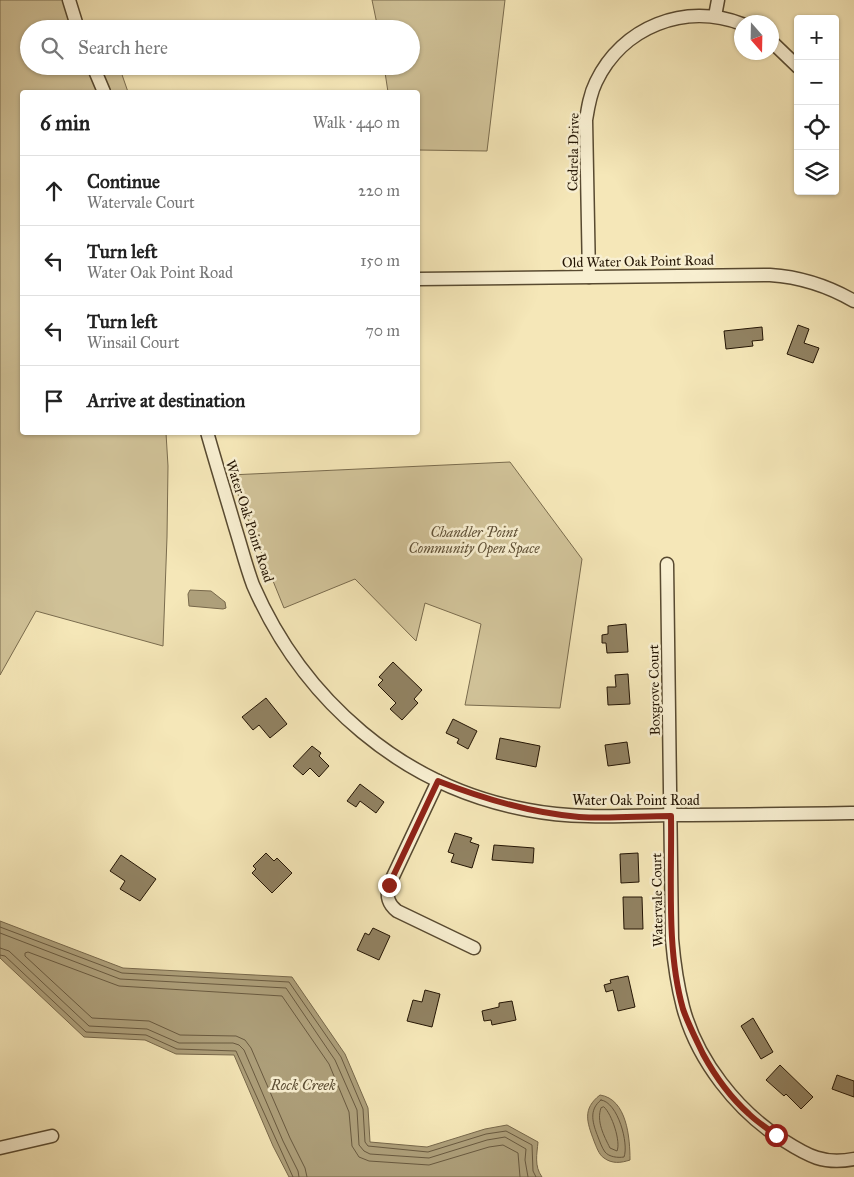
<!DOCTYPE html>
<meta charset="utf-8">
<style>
body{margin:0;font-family:"IM FELL Great Primer",serif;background:#f2f2f2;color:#222}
.controls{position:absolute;right:15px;top:15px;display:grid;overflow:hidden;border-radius:5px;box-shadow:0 1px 4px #0004}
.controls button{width:45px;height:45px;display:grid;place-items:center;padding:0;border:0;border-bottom:1px solid #e0e0e0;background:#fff;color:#222;font:25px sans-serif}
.compass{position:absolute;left:734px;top:15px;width:45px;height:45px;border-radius:50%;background:#fff;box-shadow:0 1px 4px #0004;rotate:160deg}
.stop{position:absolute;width:15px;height:15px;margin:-11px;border:4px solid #8f2418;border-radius:50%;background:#fff}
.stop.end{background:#8f2418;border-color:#fff;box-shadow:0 1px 5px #0008}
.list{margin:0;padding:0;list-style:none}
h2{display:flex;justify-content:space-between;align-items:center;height:65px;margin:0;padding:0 20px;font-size:21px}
h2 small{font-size:16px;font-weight:400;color:#767676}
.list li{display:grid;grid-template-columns:32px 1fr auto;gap:15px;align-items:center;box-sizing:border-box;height:70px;padding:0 20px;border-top:1px solid #e0e0e0}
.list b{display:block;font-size:19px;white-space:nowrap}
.list p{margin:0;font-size:16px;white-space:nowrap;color:#767676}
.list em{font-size:16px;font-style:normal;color:#767676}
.icon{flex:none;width:28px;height:28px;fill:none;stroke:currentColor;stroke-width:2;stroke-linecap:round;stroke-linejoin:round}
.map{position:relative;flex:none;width:854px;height:1177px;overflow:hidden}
.search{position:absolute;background:#fff;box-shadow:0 1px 4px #0004;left:20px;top:20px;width:400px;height:55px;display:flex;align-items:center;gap:12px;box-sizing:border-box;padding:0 18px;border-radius:28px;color:#767676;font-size:19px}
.panel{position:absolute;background:#fff;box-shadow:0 1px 4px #0004;left:20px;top:90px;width:400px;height:345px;border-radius:5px}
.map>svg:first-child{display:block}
.green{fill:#d1c399;stroke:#7a6c4e}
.water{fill:#aea07b;stroke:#77684b}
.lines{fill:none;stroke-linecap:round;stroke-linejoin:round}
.shore{stroke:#695a40;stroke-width:1}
.building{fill:#918262;stroke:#241504}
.minor-casing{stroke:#584a31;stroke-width:15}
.minor{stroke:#f8efd1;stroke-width:12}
.route{stroke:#8f2418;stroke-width:6}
.labels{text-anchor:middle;stroke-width:5;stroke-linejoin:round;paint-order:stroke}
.street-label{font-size:14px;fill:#241504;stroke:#f8efd1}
.park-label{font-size:14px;font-style:italic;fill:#615238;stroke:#f8efd1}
.water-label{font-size:15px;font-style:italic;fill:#5b4d34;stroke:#f8efd1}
</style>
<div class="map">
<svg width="854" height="1177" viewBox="0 0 854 1177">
<rect width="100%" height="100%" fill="#f5e7b8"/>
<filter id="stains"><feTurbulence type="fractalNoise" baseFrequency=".004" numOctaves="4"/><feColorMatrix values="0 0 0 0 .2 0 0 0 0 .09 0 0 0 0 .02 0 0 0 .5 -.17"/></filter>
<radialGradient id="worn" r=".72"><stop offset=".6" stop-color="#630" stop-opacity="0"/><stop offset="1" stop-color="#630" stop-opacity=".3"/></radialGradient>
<g class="green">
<polygon points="0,0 70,0 80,29 29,29 29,66 119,66 128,92 22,92 22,432 166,433 168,466 167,537 163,646 36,611 0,675"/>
<polygon points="372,0 505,0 487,151 418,150 418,92 388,92 384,66 411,66 411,29 378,29"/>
<polygon points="510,462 582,559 560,708 465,705 481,624 425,603 416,641 355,579 284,608 230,475"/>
</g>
<g class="water">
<polygon points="190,590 211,591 225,602 226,608 223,609 189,606 188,594"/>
<path d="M 0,921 L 123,968 L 292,977 L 345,1054 L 368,1108 L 370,1142 L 427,1147 L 485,1129 L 507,1125 L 538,1142 C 537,1154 534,1166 542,1177 L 289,1177 L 273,1146 L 234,1055 L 176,1054 L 145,1040 L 84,1037 L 0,958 Z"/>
<path d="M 600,1095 C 627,1099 630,1138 630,1160 C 621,1163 612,1164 604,1158 C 599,1155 596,1146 594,1141 C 587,1122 582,1109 600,1095 Z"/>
</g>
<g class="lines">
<g class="shore">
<polyline points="0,927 122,973 289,982 341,1057 363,1109 365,1142 368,1146 428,1152 486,1134 506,1131 532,1145 533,1171 536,1177"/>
<polyline points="0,933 120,979 286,988 335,1060 357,1110 359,1145 364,1151 370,1154 429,1158 487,1140 505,1137 526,1149 525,1160 528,1177"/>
<polyline points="0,948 9,951 89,1026 147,1029 179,1043 233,1043 239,1045 244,1050 283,1141 298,1171 299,1177"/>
<polyline points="0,955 5,956 86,1032 146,1035 177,1049 236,1051 293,1177"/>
<path d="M 601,1100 C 618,1102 629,1144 624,1157 C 618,1158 609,1157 605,1152 C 602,1148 600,1142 598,1137 C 593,1124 588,1110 601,1100 Z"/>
<path d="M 604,1107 C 612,1114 621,1142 617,1151 L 610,1148 C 604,1136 596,1121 601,1108 Z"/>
<polyline points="307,1177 305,1168 290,1138 251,1048 245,1040 236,1036 180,1035 149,1021 92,1018 25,956 25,953 28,952 119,986 282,996 329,1064 349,1112 352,1146 359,1157 369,1161 429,1165 489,1147 503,1145 518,1153 520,1177"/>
</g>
</g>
<g class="building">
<polygon points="798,325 809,329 804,343 819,348 813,363 787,354"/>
<polygon points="762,327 763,340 752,341 753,346 726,349 724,331"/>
<polygon points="626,624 628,652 607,653 606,643 602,643 602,635 608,634 608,626"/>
<polygon points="393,662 422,690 414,699 418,703 402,720 390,709 396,703 378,685 383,680 379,677"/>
<polygon points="628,674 630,704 608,705 607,687 616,687 615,675"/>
<polygon points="266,698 287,724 270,738 259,725 253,730 242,717"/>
<polygon points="453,719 477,731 468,749 457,743 459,739 446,733"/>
<polygon points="500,738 540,746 536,767 496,759"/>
<polygon points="627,742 630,763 608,766 605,745"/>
<polygon points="312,746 321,753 319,756 329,766 319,777 310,768 303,775 293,766"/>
<polygon points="360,784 384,802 376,813 360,801 356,807 347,801"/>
<polygon points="455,833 472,838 470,842 479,845 472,868 451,862 454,854 448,852"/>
<polygon points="494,845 534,848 533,863 492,860"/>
<polygon points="266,853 274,861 277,858 292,873 272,893 252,873 256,869 253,866"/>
<polygon points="638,853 639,882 621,883 620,854"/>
<polygon points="121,855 156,879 140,901 120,889 125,881 110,871"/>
<polygon points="623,897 642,897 643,929 624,929"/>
<polygon points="373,928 390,936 379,960 357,950 365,933 369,935"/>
<polygon points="628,976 635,1007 618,1011 613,990 606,992 604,985 611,983 610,980"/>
<polygon points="425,990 440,994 432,1027 407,1021 413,1000 422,1002"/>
<polygon points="512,1001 516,1020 492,1025 491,1020 484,1021 482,1011 499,1007 499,1003"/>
<polygon points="753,1018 773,1052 761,1059 741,1026"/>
<polygon points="780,1065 813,1097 801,1109 786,1094 784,1096 766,1080"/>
<polygon points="837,1075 854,1081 854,1097 832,1089"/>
</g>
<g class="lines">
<g class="minor-casing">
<g id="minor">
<polyline points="69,0 78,29"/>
<polyline points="715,16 718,0"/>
<polyline points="772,42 798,67"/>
<polyline points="93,66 104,92"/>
<path d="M 589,277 L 586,120 C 588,107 590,94 596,82 C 622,27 685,2 742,24"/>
<path d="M 418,279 L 770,275 C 801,277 828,286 854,301"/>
<path d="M 207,432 C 216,464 226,496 235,527 C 241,546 246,566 253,585 C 303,700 402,787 528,810 C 574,819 622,816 669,815 C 731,815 792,814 854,813"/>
<path d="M 667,564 L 672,939 C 674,962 677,984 683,1007 C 697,1060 737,1111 783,1140 C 808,1156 824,1165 854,1159"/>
<path d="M 438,781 L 389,885 C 386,896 388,904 397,911 L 474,948"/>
<polyline points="0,1148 52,1136"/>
</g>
</g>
<use href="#minor" class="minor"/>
</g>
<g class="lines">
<path class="route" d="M 389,885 L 438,781 C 484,799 530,813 579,817 C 609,819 641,816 671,816 C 672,876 666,950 683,1009 C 688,1024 696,1039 703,1054 C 715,1076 730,1097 749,1114 C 757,1122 767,1128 776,1135"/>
</g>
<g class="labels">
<g class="street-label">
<text transform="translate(573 152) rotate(-89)" y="5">Cedrela Drive</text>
<text transform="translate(638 261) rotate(-1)" y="5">Old Water Oak Point Road</text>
<text transform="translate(250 521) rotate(72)" y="5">Water Oak Point Road</text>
<text transform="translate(654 690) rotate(-91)" y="5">Boxgrove Court</text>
<text x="636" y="805">Water Oak Point Road</text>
<text transform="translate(657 900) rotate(-91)" y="5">Watervale Court</text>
</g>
<g class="park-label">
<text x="474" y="537">Chandler Point<tspan x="474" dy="16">Community Open Space</tspan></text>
</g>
<g class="water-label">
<text x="303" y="1090">Rock Creek</text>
</g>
</g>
<rect width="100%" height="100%" filter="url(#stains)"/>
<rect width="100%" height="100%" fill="url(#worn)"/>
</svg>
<div class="controls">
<button>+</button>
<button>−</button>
<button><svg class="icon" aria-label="locate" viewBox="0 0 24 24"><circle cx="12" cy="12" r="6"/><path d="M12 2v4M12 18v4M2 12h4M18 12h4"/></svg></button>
<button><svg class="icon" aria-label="layers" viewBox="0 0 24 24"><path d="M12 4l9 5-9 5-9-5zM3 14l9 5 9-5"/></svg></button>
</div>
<svg class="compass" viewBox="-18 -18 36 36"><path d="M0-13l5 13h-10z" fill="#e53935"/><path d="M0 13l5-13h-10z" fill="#767676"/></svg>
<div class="stop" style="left:776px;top:1135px"></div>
<div class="stop end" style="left:389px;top:885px"></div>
<div class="search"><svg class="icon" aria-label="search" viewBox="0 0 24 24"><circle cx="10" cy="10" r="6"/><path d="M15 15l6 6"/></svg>Search here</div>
<section class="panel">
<h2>6 min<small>Walk · 440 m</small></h2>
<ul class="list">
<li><svg class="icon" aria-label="ahead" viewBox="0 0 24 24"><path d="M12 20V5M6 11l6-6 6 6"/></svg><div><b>Continue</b><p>Watervale Court</p></div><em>220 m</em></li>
<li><svg class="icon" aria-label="left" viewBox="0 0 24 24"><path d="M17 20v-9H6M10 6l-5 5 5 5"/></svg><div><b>Turn left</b><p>Water Oak Point Road</p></div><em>150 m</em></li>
<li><svg class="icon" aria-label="left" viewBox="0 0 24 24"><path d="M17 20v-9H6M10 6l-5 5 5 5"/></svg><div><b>Turn left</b><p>Winsail Court</p></div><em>70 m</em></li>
<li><svg class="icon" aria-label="arrive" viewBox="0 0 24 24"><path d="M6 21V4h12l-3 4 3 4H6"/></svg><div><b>Arrive at destination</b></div></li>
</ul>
</section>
</div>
